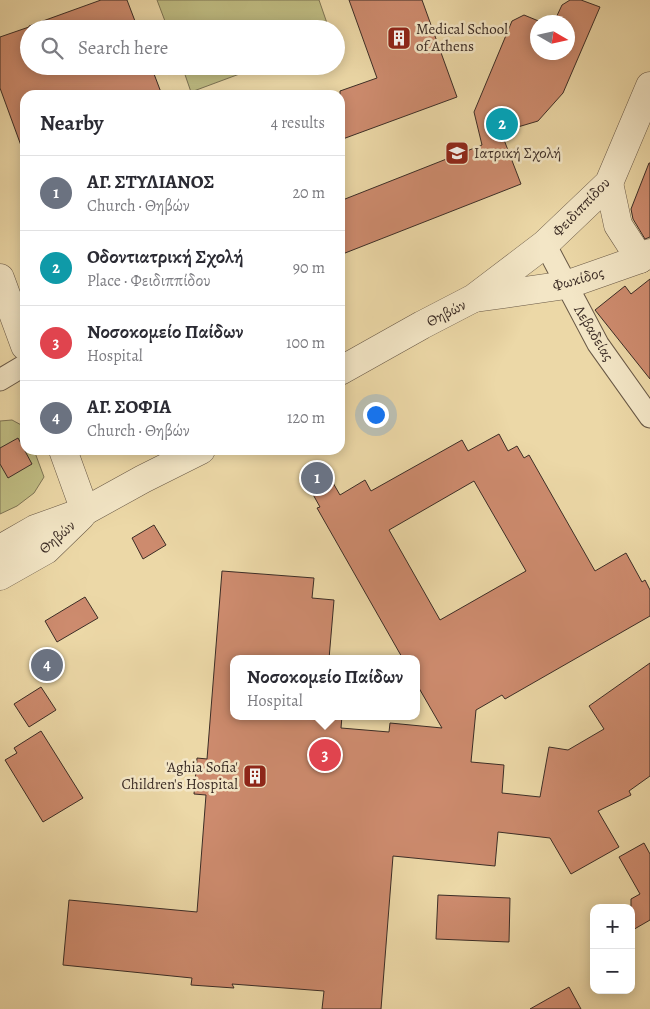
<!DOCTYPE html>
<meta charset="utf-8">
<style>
body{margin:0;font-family:Alegreya,serif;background:#f2f2f3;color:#2b2b33}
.controls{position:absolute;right:15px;bottom:15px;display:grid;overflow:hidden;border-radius:10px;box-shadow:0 2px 12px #0003}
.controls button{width:45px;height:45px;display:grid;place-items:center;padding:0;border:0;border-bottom:1px solid #e1e1e2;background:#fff;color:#2b2b33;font:25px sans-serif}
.compass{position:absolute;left:530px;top:15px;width:45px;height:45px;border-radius:50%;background:#fff;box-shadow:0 2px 12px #0003;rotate:99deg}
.you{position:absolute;left:375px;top:414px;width:18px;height:18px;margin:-12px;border:4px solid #fff;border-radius:50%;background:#1a73e8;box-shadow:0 0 0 8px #1a73e833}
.badge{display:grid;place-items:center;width:32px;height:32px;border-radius:50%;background:#0f766e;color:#fff;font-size:16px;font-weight:700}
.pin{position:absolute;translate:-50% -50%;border:2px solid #fff;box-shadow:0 1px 5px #0006}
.popup{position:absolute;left:230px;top:655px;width:190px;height:65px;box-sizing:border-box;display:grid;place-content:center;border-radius:10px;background:#fff;filter:drop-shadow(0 1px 4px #0005);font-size:16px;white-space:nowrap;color:#7c7c81}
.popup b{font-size:19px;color:#2b2b33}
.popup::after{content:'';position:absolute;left:50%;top:100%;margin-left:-10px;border:10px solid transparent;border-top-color:#fff}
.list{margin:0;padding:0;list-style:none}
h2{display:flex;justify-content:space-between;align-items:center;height:65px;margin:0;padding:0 20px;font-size:21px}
h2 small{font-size:16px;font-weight:400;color:#7c7c81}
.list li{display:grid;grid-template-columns:32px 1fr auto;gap:15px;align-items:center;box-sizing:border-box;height:75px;padding:0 20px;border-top:1px solid #e1e1e2}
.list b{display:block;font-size:19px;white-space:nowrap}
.list p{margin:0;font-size:16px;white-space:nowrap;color:#7c7c81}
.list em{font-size:16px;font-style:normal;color:#7c7c81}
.icon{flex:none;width:28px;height:28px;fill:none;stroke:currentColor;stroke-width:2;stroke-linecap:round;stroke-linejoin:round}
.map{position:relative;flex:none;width:650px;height:1009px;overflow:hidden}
.search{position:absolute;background:#fff;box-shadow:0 2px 12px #0003;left:20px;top:20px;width:325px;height:55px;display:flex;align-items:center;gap:12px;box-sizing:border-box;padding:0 18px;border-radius:28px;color:#7c7c81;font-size:19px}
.panel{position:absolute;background:#fff;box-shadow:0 2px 12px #0003;left:20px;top:90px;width:325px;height:365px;border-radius:15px}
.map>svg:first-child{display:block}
.green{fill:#bfbc82;stroke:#7e7454}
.building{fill:#cd8b6e;stroke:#3c2d26;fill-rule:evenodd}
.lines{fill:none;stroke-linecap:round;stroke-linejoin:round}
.minor-casing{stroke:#685846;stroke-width:23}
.tertiary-casing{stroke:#685846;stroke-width:29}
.minor{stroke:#f3e6c6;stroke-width:21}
.tertiary{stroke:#f3e6c6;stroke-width:28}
.labels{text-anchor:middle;stroke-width:5;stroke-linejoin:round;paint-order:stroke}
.poi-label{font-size:15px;fill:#3c2d26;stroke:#f3e6c6;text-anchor:start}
.street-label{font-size:15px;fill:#3c2d26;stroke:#f3e6c6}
</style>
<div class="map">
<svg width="650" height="1009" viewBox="0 0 650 1009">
<rect width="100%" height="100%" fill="#ecd8a7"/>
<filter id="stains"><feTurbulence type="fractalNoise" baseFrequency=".004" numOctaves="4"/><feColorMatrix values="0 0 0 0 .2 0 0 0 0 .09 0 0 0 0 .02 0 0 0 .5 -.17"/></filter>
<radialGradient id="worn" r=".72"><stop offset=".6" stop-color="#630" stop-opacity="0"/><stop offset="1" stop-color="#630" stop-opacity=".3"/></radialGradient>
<g class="green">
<polygon points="157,0 319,0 329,29 168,29"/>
<polygon points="182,66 261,66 191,92"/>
<polygon points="12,420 25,427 25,450 34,450 44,477 34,493 17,506 0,514 0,421"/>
</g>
<g class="building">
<polygon points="101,0 127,0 138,29 29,29 29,26"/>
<polygon points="349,0 422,0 457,97 340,140 340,91 377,78"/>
<polygon points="570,0 581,0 600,7 563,93 538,121 501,132 521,184 340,255 340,201 482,145 474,112 512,21 524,15 541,22 538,22 538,52 568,52 568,22 554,22 562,5"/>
<polygon points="29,27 29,66 151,66 162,95 25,95 25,150 23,151 0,88 0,37"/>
<polygon points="649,163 650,163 650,237 645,239 633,219 631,209"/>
<polygon points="650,279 650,379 595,310 625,286 631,294"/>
<path d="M 499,434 L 508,451 L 517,446 L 524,458 L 529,455 L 595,571 L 626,553 L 642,582 L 645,580 L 650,590 L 650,616 L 505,699 L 502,695 L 476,710 L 471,762 L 504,765 L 502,793 L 540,797 L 549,747 L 568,750 L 604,729 L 589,706 L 650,663 L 650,776 L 629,791 L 631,795 L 598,811 L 619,847 L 571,874 L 550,838 L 498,832 L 495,866 L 393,856 L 381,1009 L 322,1009 L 324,991 L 232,984 L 234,988 L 191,985 L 192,978 L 63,965 L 69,900 L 197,912 L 206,795 L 194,794 L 197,758 L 207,759 L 222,571 L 314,578 L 312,598 L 334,600 L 329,659 L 234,659 L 234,716 L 342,716 L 341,728 L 389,732 L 390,723 L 442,728 L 416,683 L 416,659 L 403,659 L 317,508 L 320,507 L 301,473 L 321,462 L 340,495 L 365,480 L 371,491 L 462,440 L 468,451 ZM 474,481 L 526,571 L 440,620 L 389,530 Z"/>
<polygon points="18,438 32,464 8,478 0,464 0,448"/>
<polygon points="154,525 166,545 143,559 132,538"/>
<polygon points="85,597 98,618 57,642 45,621"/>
<polygon points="41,687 56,710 29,727 14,704"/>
<polygon points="41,731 83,798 43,822 5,760 17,753 14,748"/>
<polygon points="644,843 650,854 650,920 631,931 631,899 640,894 619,857"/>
<polygon points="438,895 510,898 509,942 436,939"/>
<polygon points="569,987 581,1009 530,1009"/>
</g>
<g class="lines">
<g class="minor-casing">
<g id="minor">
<polyline points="545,244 598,344 650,417"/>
<polyline points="0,380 25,365"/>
</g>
</g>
<g class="tertiary-casing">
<g id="tertiary">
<polyline points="609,183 618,225 640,259"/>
<polyline points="0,278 25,346"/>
<polyline points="475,298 566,285 640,259 650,253"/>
<polyline points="340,371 422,325 474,298 545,244 609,183 650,86"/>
<polyline points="63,450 85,511"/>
<polyline points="0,549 35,529 85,511 143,479 201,450"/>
<polyline points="0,576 46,550 81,516"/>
</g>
</g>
<use href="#minor" class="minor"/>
<use href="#tertiary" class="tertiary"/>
</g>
<defs>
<g id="building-square" transform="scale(1.25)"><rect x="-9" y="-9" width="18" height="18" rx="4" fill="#8f2418" stroke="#f3e6c6"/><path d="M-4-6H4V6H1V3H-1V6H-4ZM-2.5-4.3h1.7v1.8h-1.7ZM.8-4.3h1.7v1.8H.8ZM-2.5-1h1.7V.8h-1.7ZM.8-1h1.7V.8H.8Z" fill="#fff"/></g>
<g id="university-square" transform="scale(1.25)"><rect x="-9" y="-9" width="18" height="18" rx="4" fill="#8f2418" stroke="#f3e6c6"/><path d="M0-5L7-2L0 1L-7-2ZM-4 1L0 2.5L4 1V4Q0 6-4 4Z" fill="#fff"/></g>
</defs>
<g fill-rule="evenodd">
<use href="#building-square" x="399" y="38"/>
<use href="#university-square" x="457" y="153"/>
<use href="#building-square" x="255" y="776"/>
</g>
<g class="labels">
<g class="poi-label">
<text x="416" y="34">Medical School<tspan x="416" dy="17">of Athens</tspan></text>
<text x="474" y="158">Ιατρική Σχολή</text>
<text x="238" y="772" text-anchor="end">'Aghia Sofia'<tspan x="238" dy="17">Children's Hospital</tspan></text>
</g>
<g class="street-label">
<text transform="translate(581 207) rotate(-46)" y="5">Φειδιππίδου</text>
<text transform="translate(578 279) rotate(-16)" y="5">Φωκίδος</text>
<text transform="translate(446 313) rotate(-27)" y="5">Θηβών</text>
<text transform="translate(594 333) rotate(59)" y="5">Λεβαδείας</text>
<text transform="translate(57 537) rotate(-41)" y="5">Θηβών</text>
</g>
</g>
<rect width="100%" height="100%" filter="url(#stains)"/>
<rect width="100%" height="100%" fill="url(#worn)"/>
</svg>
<div class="controls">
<button>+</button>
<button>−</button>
</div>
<svg class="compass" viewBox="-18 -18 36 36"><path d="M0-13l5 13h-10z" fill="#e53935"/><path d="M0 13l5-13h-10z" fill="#7c7c81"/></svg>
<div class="you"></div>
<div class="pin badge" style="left:317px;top:478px;background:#6b7280">1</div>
<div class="pin badge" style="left:502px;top:124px;background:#0f9aa8">2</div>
<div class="pin badge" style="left:325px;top:755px;background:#e0444e">3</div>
<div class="popup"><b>Νοσοκομείο Παίδων</b>Hospital</div>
<div class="pin badge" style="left:47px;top:665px;background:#6b7280">4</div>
<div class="search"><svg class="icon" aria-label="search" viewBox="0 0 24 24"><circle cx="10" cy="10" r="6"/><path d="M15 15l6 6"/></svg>Search here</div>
<section class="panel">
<h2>Nearby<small>4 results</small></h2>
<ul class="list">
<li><span class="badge" style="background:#6b7280">1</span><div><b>ΑΓ. ΣΤΥΛΙΑΝΟΣ</b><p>Church · Θηβών</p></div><em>20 m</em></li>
<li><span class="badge" style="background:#0f9aa8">2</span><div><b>Οδοντιατρική Σχολή</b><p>Place · Φειδιππίδου</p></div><em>90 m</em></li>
<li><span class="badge" style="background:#e0444e">3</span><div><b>Νοσοκομείο Παίδων</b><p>Hospital</p></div><em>100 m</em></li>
<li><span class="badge" style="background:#6b7280">4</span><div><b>ΑΓ. ΣΟΦΙΑ</b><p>Church · Θηβών</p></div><em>120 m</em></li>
</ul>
</section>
</div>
